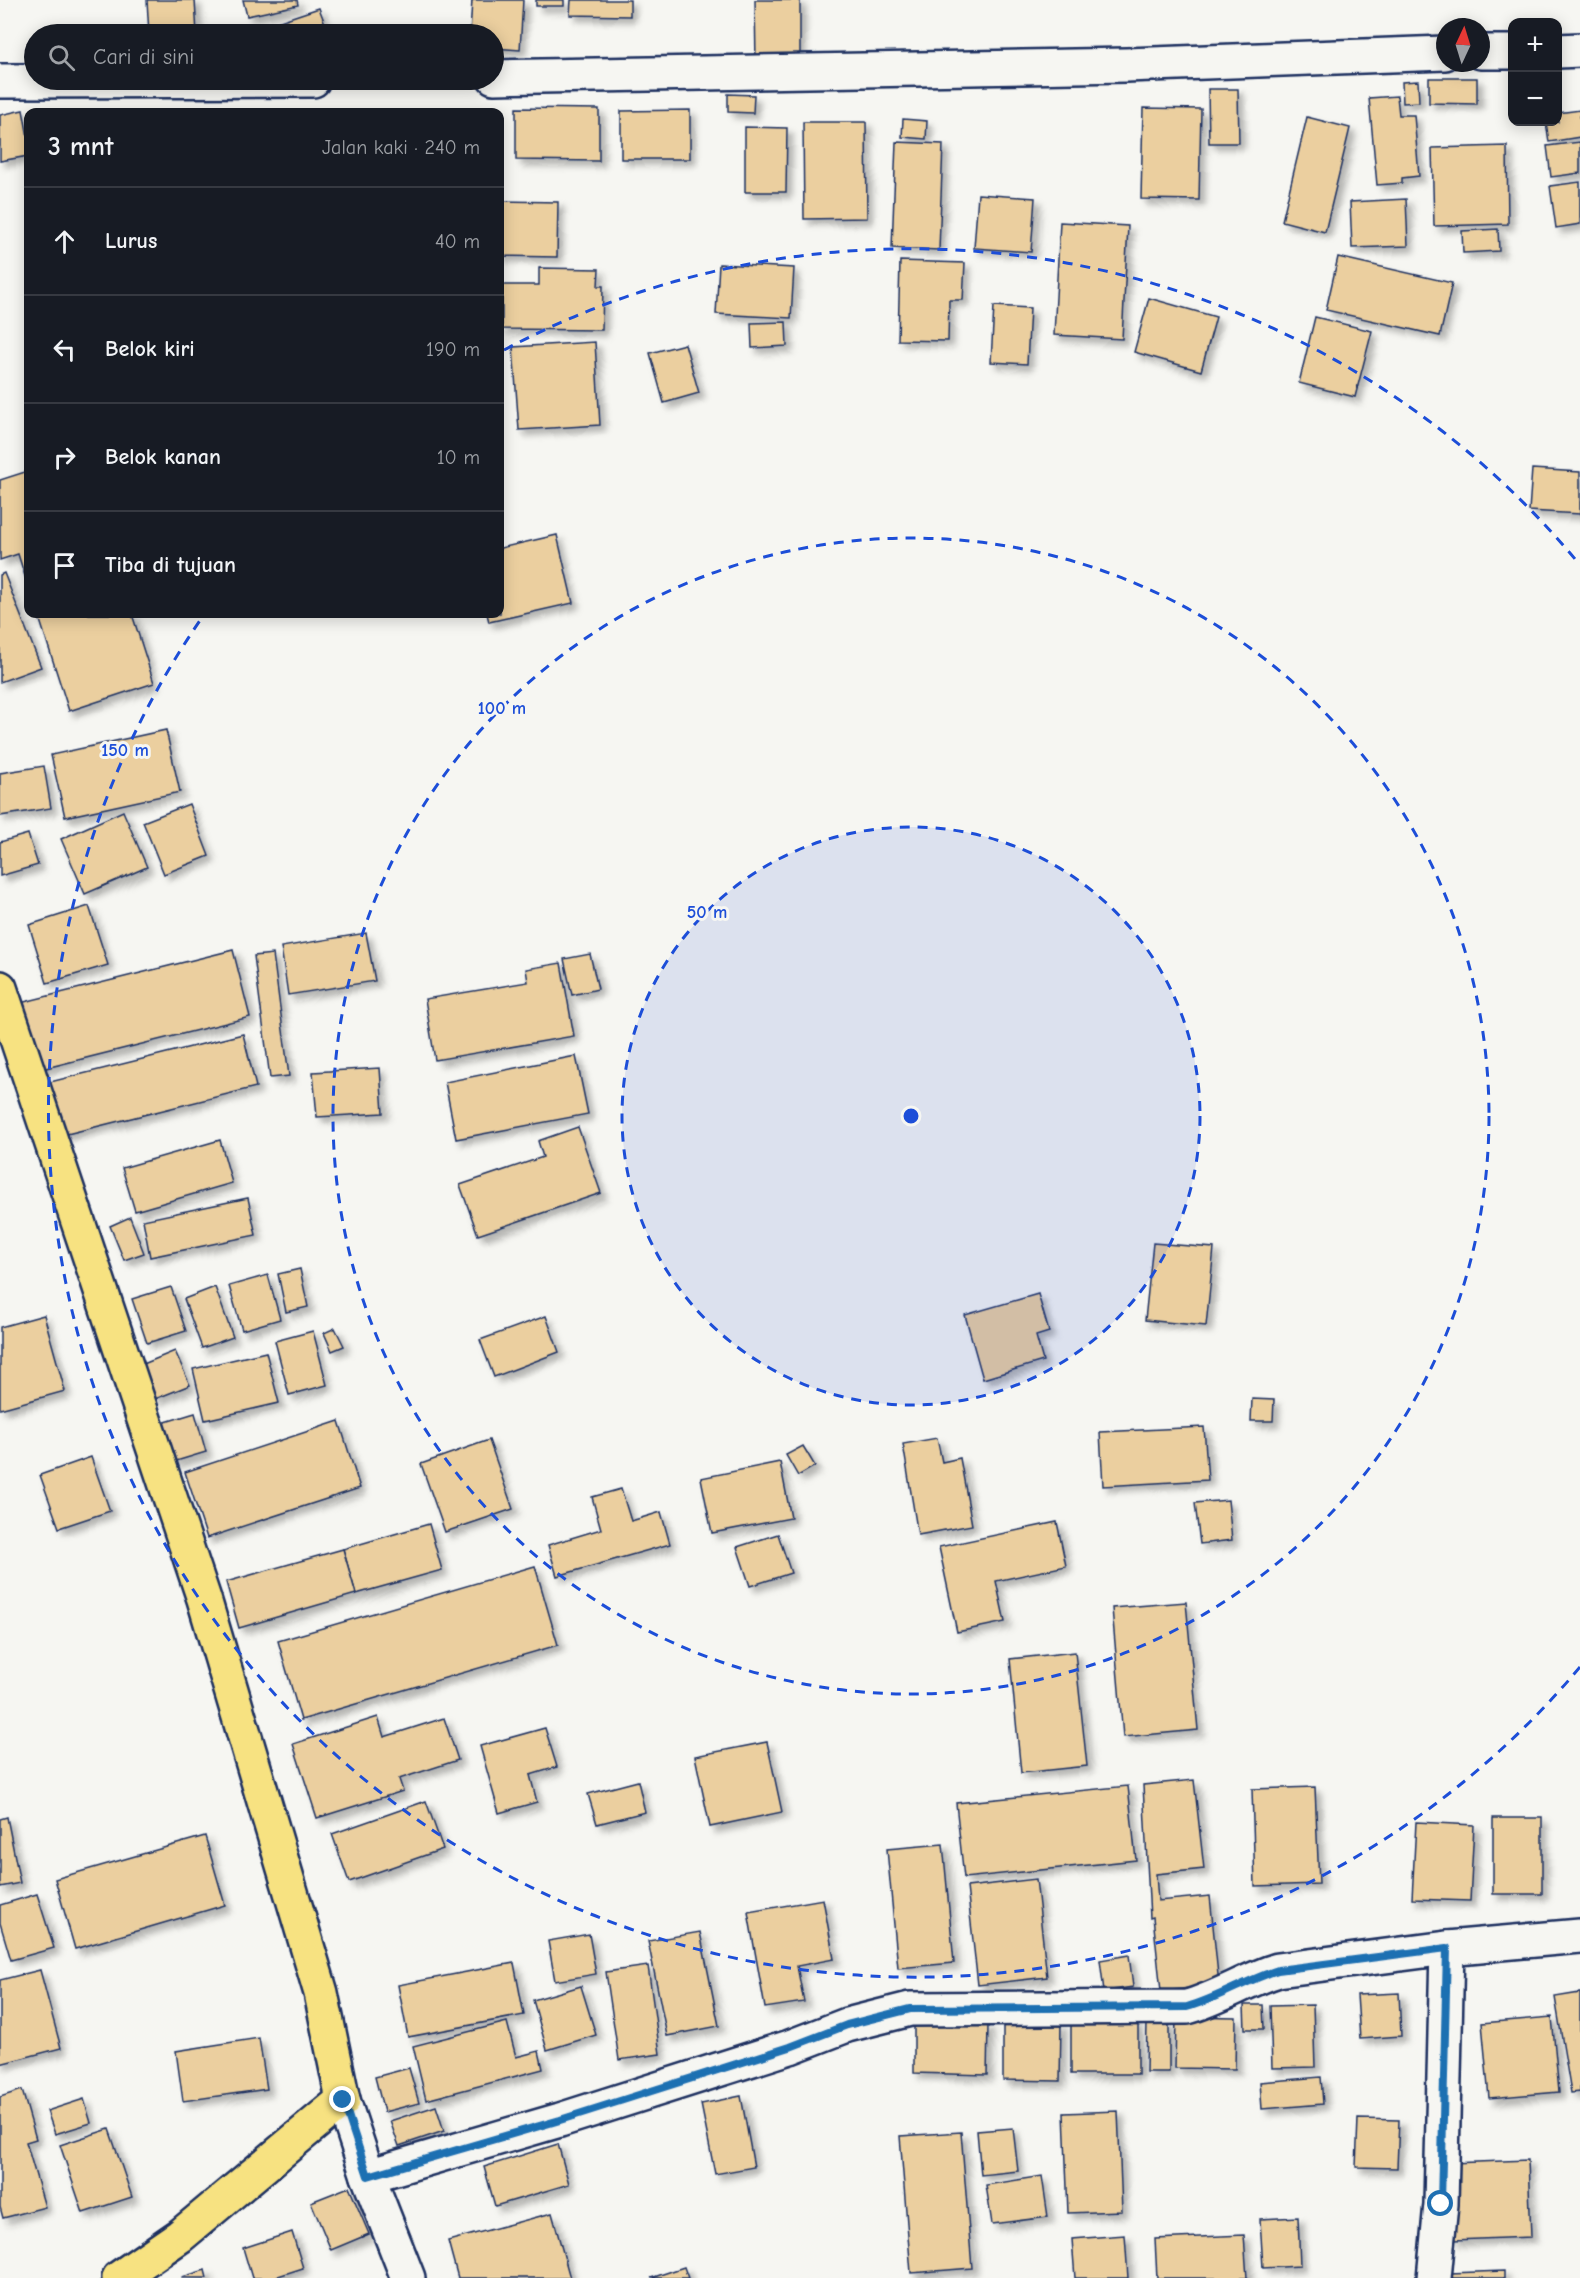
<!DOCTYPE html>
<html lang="id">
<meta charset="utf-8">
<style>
body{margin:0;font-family:"Comic Neue",sans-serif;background:#20242c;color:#f1f3f6}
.controls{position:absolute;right:18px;top:18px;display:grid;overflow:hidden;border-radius:12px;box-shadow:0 3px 15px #0003}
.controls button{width:54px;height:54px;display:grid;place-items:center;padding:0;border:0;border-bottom:2px solid #363941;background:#171b24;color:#f1f3f6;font:30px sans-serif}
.compass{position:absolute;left:1436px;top:18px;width:54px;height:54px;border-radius:50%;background:#171b24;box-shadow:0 3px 15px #0003;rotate:4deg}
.stop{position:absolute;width:18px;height:18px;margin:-14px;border:4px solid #1f6fb2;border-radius:50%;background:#fff}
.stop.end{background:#1f6fb2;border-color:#fff;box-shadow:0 2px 6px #0008}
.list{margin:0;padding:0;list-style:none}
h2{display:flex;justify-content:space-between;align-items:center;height:78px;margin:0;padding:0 24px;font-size:26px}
h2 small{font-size:20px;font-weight:400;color:#9ea1a6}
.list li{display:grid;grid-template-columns:39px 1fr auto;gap:18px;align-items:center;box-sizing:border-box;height:108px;padding:0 24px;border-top:2px solid #363941}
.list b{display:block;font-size:22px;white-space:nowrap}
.list em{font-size:20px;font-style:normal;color:#9ea1a6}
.icon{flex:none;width:33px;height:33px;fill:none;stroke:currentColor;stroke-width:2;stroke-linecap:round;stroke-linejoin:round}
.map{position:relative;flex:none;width:1580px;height:2278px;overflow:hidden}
.search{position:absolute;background:#171b24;box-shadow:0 3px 15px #0003;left:24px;top:24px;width:480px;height:66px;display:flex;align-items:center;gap:15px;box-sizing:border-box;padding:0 21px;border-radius:33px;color:#9ea1a6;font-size:22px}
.panel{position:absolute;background:#171b24;box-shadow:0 3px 15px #0003;left:24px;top:108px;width:480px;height:510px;border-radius:12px}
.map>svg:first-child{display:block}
.building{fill:#ebcf9f;stroke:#1b2f5e;stroke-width:1.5;filter:url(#shadow)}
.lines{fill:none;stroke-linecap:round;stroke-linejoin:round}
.minor-casing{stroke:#1b2f5e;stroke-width:38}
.trunk-casing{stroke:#1b2f5e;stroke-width:38}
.minor{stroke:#f6f6f2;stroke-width:33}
.trunk{stroke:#f7e281;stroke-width:33}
.route{stroke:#1f6fb2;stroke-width:8}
.ring{fill:none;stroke:#1d4ed8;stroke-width:3;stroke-dasharray:10 8}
.centre{fill:#1d4ed8;stroke:#f6f6f2;stroke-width:3}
.ring-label{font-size:18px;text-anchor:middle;font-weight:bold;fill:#1d4ed8;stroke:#f6f6f2;stroke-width:6;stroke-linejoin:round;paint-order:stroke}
</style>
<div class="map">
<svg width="1580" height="2278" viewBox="0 0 1580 2278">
<defs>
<filter id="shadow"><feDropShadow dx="5.5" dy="5.5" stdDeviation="3" flood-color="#0004"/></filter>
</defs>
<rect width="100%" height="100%" fill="#f6f6f2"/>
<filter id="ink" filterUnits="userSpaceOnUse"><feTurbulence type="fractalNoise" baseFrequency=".0167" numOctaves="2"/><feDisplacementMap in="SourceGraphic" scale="12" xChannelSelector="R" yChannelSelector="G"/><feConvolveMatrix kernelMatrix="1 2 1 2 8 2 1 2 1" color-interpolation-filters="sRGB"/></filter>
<g filter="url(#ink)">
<g class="building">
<polygon points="147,0 195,0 197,34 149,34"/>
<polygon points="243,0 297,0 298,5 247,16"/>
<polygon points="472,0 523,0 520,50 494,48 494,34 470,34"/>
<rect x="536" y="0" width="28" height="6"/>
<polygon points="571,0 630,0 630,16 570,15"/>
<polygon points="755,0 800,0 800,63 756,63"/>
<polygon points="319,8 329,34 258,34 256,29"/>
<polygon points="1429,78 1477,78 1477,104 1429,103"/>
<polygon points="1418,81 1419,102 1403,103 1402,82"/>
<polygon points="1208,89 1238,89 1239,143 1209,143"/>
<polygon points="728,94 754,95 753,113 728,112"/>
<polygon points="1397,96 1399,115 1414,115 1419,176 1402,178 1402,183 1377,185 1369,98"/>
<polygon points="516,108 599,109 599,161 516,160"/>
<polygon points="1143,108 1201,109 1199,200 1141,199"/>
<polygon points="23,110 28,137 28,156 0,161 0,115"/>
<polygon points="690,110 690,159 621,159 621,111"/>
<polygon points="1580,110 1580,137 1549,142 1546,122 1558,122 1558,113"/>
<polygon points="1307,117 1350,128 1325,232 1282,221"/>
<polygon points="903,119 927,121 926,139 902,137"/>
<polygon points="803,122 866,122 867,218 804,219"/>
<polygon points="745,127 787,128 786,192 745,192"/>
<polygon points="896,142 943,144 939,250 892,248"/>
<polygon points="1580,142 1580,173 1551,177 1547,146"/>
<polygon points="1507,146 1508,224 1434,226 1432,148"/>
<polygon points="1580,182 1580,224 1556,228 1550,186"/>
<polygon points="978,194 1035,198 1031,252 974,248"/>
<polygon points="1406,199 1408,246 1352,248 1350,202"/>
<polygon points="500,201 558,202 557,257 500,256"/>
<polygon points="1060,222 1128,226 1122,339 1054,335"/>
<polygon points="1498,229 1499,251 1463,253 1462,231"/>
<polygon points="1338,257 1452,283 1440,336 1326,310"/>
<polygon points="900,261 965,263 963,300 949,300 948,341 898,340"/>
<polygon points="719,264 794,268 791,318 716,314"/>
<polygon points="539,268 599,269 598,286 603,286 602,330 502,329 502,285 539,285"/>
<polygon points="1149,298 1216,317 1201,371 1134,352"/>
<polygon points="994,306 1030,308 1027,364 991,362"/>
<polygon points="1315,317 1372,331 1355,397 1299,383"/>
<polygon points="786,322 787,346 752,348 751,323"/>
<polygon points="595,342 600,425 519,430 513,347"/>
<polygon points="685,344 699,393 664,403 650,353"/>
<polygon points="1532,469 1580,472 1580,514 1529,511"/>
<polygon points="28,471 28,586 18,554 0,560 0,480"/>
<polygon points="557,535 573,603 489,622 487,614 500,614 500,548"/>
<polygon points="4,573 41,667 0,682 0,575"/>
<polygon points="38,614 132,614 154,683 69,711"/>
<polygon points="166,730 180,792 65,817 51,755"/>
<polygon points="44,766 51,808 0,816 0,773"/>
<polygon points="189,804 209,856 164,874 143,822"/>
<polygon points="123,811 147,867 85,894 61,839"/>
<polygon points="28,834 38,865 0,876 0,842"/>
<polygon points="89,906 108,965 47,983 29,925"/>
<polygon points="366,933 375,981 288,995 281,947"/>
<polygon points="233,950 250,1017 34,1071 16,1004"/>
<polygon points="273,954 289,1076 270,1078 254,956"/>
<polygon points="590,954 598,989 572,995 564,959"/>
<polygon points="561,963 574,1036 435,1060 425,999 528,982 526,969"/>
<polygon points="243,1034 256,1087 63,1135 50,1082"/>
<polygon points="576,1056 588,1114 456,1139 445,1082"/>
<polygon points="380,1068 383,1113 317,1117 313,1072"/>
<polygon points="578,1127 601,1193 478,1235 460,1185 543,1157 538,1141"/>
<polygon points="220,1140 232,1183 135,1211 122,1168"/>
<polygon points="248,1198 256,1235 150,1257 143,1220"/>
<polygon points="130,1217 144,1253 124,1260 110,1226"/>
<polygon points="1153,1243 1214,1248 1206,1326 1145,1320"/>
<polygon points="300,1269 308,1307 286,1312 278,1274"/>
<polygon points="268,1275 280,1319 242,1330 229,1286"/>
<polygon points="171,1287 186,1331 147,1343 132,1299"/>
<polygon points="215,1287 233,1337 202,1348 184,1299"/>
<polygon points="1038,1294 1049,1332 1036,1336 1043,1361 983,1379 965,1315"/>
<polygon points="44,1315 65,1391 0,1409 0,1327"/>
<polygon points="546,1316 559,1352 494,1377 480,1340"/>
<polygon points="335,1328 344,1346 332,1351 324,1333"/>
<polygon points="313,1331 327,1385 289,1395 275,1341"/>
<polygon points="175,1351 190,1385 155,1399 141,1365"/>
<polygon points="266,1352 279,1403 205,1420 193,1369"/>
<polygon points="1252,1399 1274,1400 1273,1421 1251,1421"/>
<polygon points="195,1413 206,1452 173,1462 162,1423"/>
<polygon points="339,1421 360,1488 207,1538 185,1472"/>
<polygon points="1204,1427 1208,1480 1103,1486 1100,1432"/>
<polygon points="937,1438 942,1462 960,1458 972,1525 918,1535 903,1444"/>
<polygon points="489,1440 513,1509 445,1532 421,1464"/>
<polygon points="803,1446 815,1466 798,1476 786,1455"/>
<polygon points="91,1457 110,1511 59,1528 40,1475"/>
<polygon points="780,1462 791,1518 712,1533 701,1478"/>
<polygon points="621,1489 631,1521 661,1512 670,1544 557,1576 548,1545 601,1529 592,1497"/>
<polygon points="1228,1500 1232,1540 1200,1544 1195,1503"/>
<polygon points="1057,1522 1066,1566 996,1581 1005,1622 957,1632 939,1547"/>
<polygon points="429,1524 442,1570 356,1594 343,1549"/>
<polygon points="778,1534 791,1573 750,1586 737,1547"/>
<polygon points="343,1549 356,1594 239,1628 226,1582"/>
<polygon points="535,1566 558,1645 301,1720 278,1641"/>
<polygon points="1186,1602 1198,1730 1123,1737 1112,1608"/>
<polygon points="1075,1652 1087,1766 1021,1773 1010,1659"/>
<polygon points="378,1717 384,1737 444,1718 458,1760 399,1779 403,1791 317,1818 293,1744"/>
<polygon points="545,1728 557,1767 530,1775 537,1802 499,1813 480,1746"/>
<polygon points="767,1742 782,1812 710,1827 695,1756"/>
<polygon points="1194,1780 1204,1869 1156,1874 1158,1901 1210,1896 1219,1985 1161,1991 1153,1917 1150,1918 1143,1785"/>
<polygon points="638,1781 645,1812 597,1824 588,1794"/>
<polygon points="1128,1786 1136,1860 964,1878 956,1803"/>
<polygon points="1315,1787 1319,1884 1255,1886 1252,1789"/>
<polygon points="426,1801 443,1849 349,1882 332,1834"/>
<polygon points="7,1817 20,1883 0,1887 0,1819"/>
<rect x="1493" y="1818" width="49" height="76"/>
<polygon points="1416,1822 1474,1825 1470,1901 1412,1899"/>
<polygon points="205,1836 225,1905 75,1949 55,1879"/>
<polygon points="943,1844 954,1963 898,1968 887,1849"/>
<polygon points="1036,1879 1047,1977 978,1985 967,1887"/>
<polygon points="37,1894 54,1948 11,1960 0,1923 0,1905"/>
<polygon points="823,1899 834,1959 797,1966 804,2002 765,2008 748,1912"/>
<polygon points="700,1932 719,2026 667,2036 648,1941"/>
<polygon points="589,1934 596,1974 555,1981 548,1941"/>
<polygon points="1129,1955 1133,1987 1104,1991 1100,1960"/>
<polygon points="514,1963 524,2015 408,2037 398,1985"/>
<polygon points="648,1966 660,2054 619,2060 606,1972"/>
<polygon points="40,1970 61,2048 0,2064 0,1980"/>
<polygon points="581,1986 596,2035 547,2050 533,2000"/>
<polygon points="1399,1993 1401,2036 1360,2039 1357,1995"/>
<polygon points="1580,1993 1580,2092 1571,2093 1555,1997"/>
<polygon points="1244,2005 1263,2005 1264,2029 1245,2029"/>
<polygon points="1313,2005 1315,2067 1272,2068 1270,2006"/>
<polygon points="1176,2016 1236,2017 1235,2069 1175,2068"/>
<polygon points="1552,2017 1559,2092 1489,2098 1482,2023"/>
<polygon points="507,2022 516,2057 539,2051 543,2069 426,2100 413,2046"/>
<rect x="1071" y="2022" width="67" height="52"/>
<polygon points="1147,2022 1169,2022 1169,2072 1146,2072"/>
<polygon points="1003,2023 1061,2023 1060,2081 1003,2080"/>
<polygon points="914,2024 988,2025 987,2075 914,2073"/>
<polygon points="259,2038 267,2089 183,2101 176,2051"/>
<polygon points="409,2068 419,2103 384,2112 375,2077"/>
<polygon points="1321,2077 1323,2104 1262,2109 1260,2082"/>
<polygon points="22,2090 36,2139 26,2142 45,2207 3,2218 0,2207 0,2097"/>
<polygon points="741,2096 754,2167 715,2174 701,2104"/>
<polygon points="84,2099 91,2123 55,2134 47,2111"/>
<polygon points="436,2106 444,2131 399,2146 390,2121"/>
<polygon points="1118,2111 1122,2211 1068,2213 1064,2113"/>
<polygon points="1358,2119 1399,2120 1397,2168 1356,2167"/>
<polygon points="1013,2128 1018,2171 981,2175 977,2131"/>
<polygon points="109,2129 132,2197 83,2213 60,2145"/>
<polygon points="961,2132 972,2268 911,2273 900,2136"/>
<polygon points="558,2144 569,2184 495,2206 484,2167"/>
<polygon points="1528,2160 1531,2237 1454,2240 1451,2163"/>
<polygon points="1042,2176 1048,2217 992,2224 986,2185"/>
<polygon points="349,2187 369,2234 331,2250 311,2202"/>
<polygon points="552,2213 570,2278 458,2278 448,2241"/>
<polygon points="1298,2217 1300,2266 1263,2268 1260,2219"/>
<polygon points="292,2232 303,2268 272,2278 252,2278 243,2248"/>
<polygon points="1125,2235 1128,2278 1075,2278 1072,2239"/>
<polygon points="1244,2235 1247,2278 1157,2278 1155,2239"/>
<polygon points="684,2267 688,2278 651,2278"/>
<polygon points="205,2270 207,2278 182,2278 182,2277"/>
<polygon points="1504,2271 1504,2278 1450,2278 1450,2273"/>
</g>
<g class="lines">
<g class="minor-casing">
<g id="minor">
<polyline points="1558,51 1580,50"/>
<polyline points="1481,52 1512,52"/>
<polyline points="494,77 1126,65 1445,53"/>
<polyline points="0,81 313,80"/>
<polyline points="343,2100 368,2176 408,2278"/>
<path d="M 368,2176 L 560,2120 L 790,2047 L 847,2025 L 910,2009 L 1187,2007 C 1219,1998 1246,1980 1278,1970 L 1447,1948 L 1580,1936"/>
<polyline points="1434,2278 1441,2204 1447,1948"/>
</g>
</g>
<g class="trunk-casing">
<polyline id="trunk" points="0,988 204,1599 321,1993 343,2100 180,2236 119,2278"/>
</g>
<use href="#minor" class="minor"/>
<use href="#trunk" class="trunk"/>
</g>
</g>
<g class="lines" filter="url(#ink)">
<path class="route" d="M 343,2100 L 368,2176 L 560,2120 L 790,2047 L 847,2025 L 910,2009 L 1187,2007 C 1219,1998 1246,1980 1278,1970 L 1447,1948 L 1441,2204"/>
</g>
<circle cx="911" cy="1116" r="289" fill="#1d4ed8" fill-opacity=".12"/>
<g class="ring">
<circle cx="911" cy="1116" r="289"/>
<circle cx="911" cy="1116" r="578"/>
<path d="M1580 1667A867 867 0 0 1 201 619M504 350A867 867 0 0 1 1580 565"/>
</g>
<circle cx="911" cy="1116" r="9" class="centre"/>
<g class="ring-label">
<text x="502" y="714">100 m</text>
<text x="125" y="756">150 m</text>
<text x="707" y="918">50 m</text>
</g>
</svg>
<div class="controls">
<button>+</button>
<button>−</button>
</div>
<svg class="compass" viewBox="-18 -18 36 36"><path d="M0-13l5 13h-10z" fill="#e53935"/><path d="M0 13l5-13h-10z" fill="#9ea1a6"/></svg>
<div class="stop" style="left:1441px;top:2204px"></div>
<div class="stop end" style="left:343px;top:2100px"></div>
<div class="search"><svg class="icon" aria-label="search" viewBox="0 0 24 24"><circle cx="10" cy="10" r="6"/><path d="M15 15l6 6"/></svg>Cari di sini</div>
<section class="panel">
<h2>3 mnt<small>Jalan kaki · 240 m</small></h2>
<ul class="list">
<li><svg class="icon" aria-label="ahead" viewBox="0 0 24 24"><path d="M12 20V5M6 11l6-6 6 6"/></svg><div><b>Lurus</b></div><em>40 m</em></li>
<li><svg class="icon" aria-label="left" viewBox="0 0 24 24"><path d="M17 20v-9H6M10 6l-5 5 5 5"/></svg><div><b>Belok kiri</b></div><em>190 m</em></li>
<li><svg class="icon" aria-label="right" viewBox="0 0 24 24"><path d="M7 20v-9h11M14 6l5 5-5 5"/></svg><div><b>Belok kanan</b></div><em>10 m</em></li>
<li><svg class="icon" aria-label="arrive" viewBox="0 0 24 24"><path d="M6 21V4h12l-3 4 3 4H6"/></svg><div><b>Tiba di tujuan</b></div></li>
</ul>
</section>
</div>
